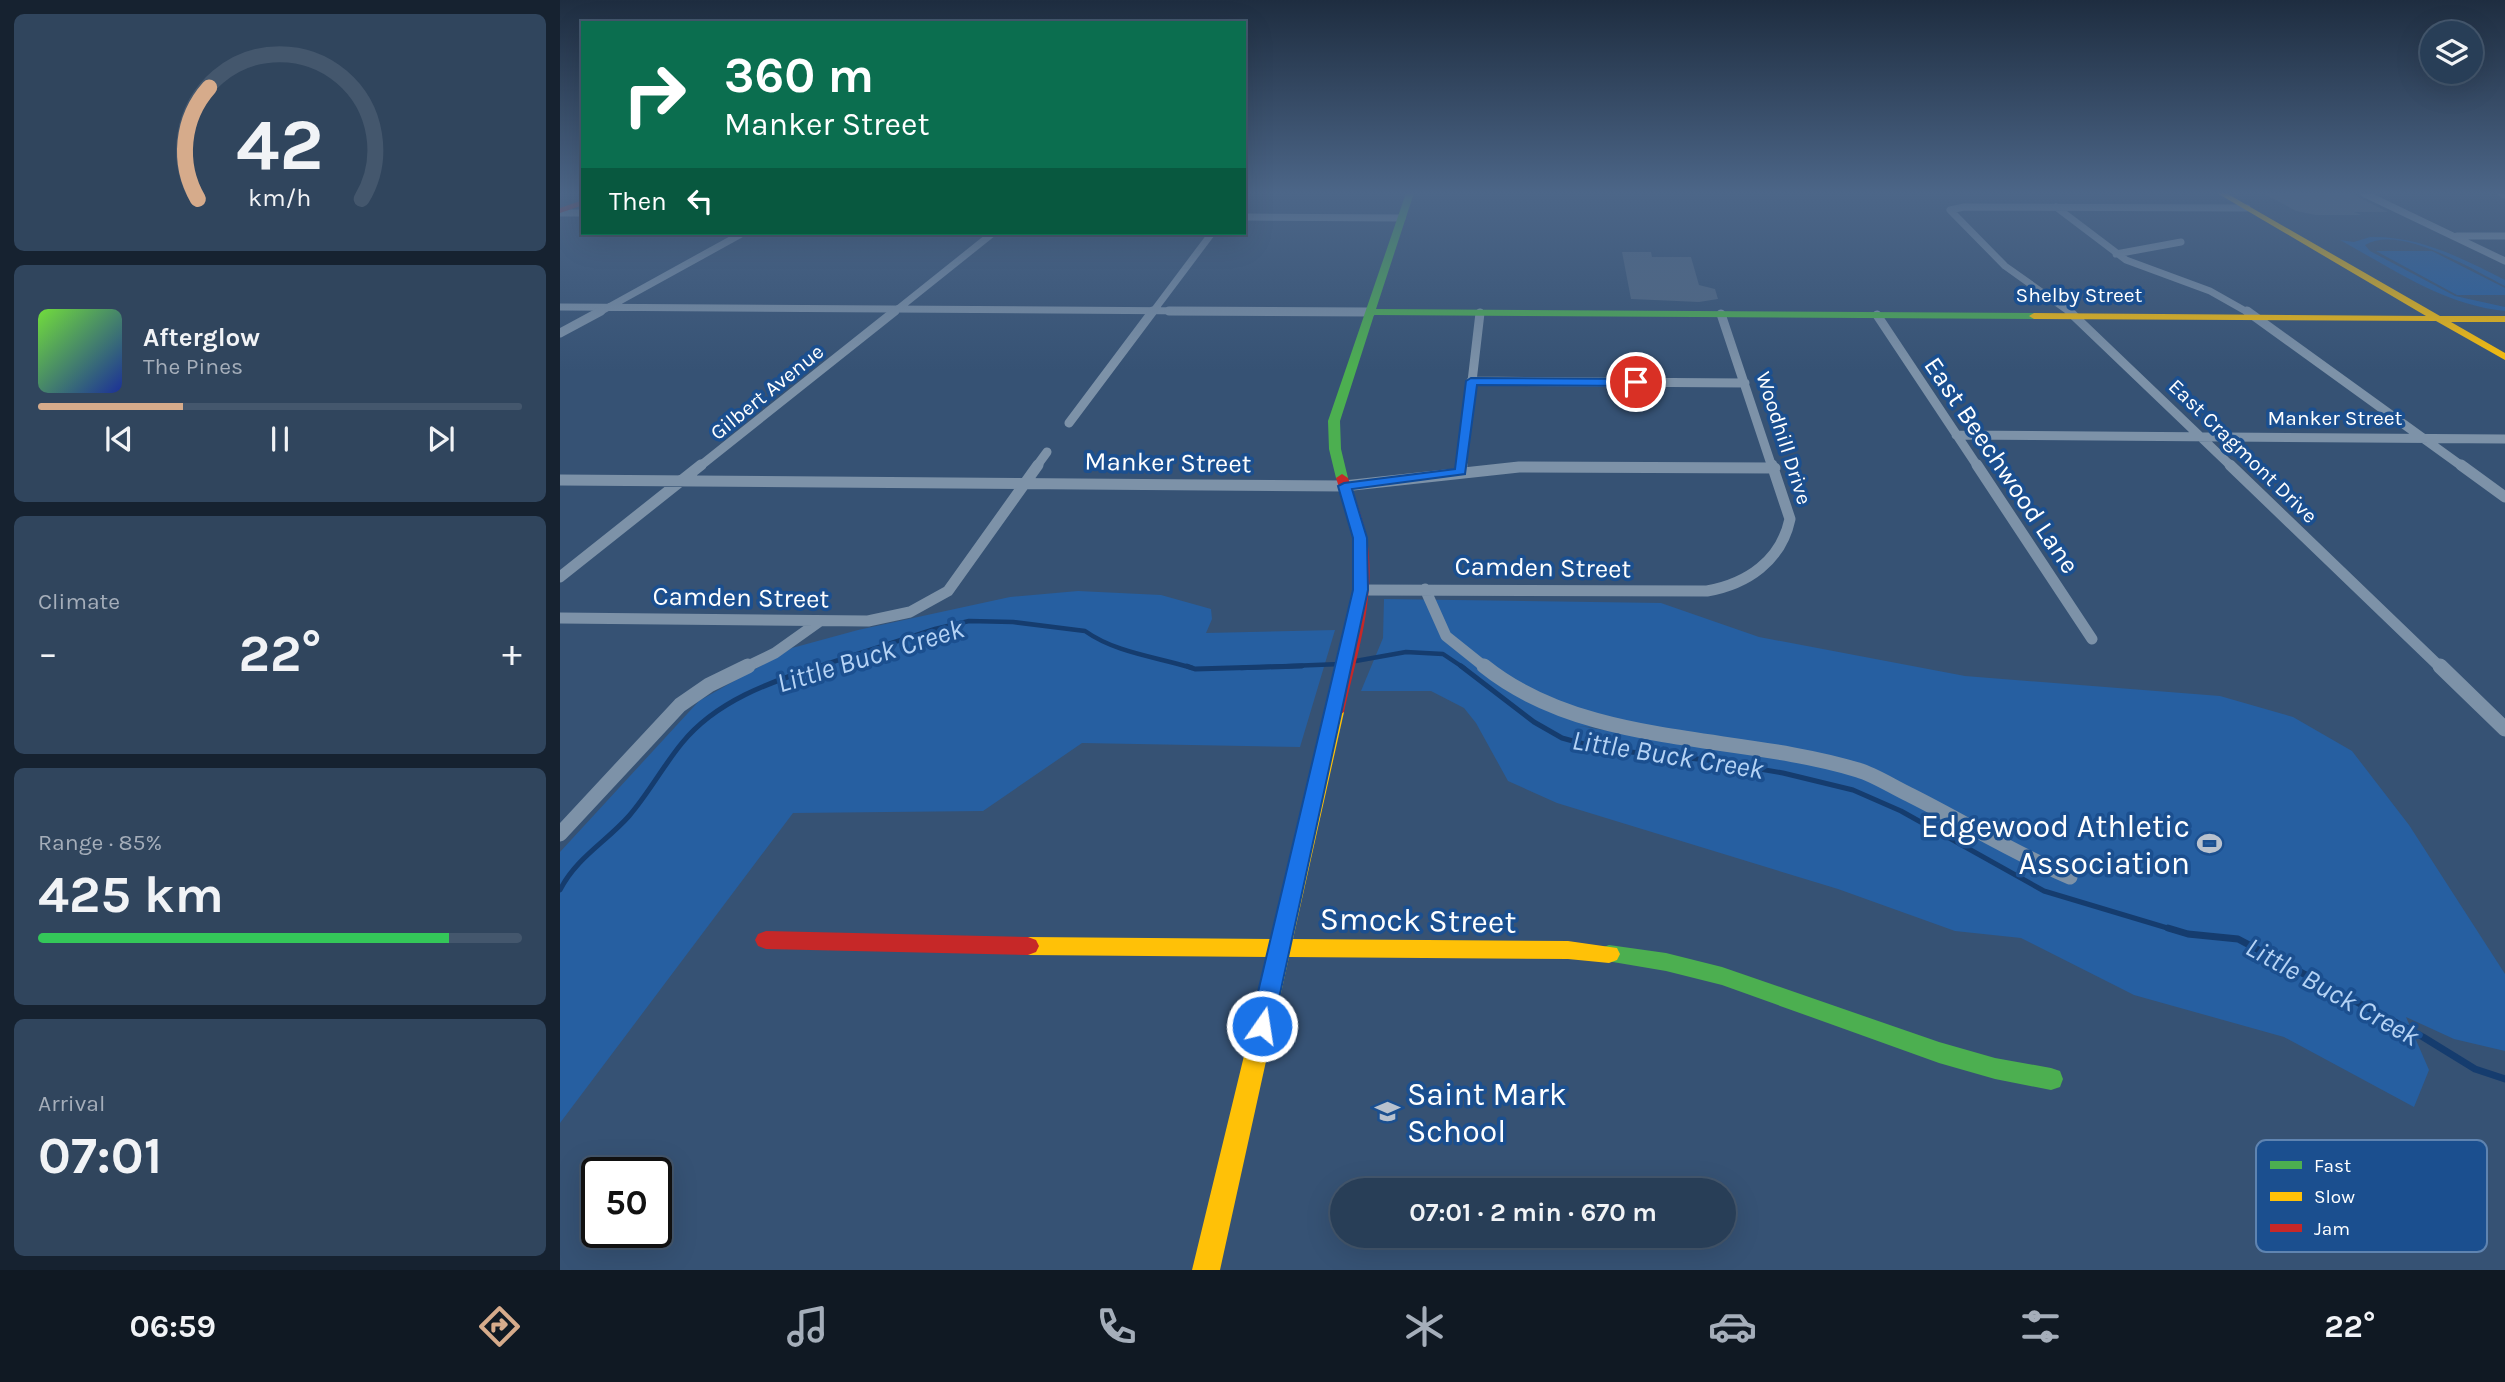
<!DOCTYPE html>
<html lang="en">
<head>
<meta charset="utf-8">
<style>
	body { margin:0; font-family:Karla,sans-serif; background:#30455d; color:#f1f3f6; height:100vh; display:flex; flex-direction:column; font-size:26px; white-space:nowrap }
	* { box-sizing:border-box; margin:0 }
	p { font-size:23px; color:#a5aeba }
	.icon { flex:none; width:38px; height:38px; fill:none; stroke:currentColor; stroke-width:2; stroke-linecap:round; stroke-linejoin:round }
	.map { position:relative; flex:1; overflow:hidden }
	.drawer { display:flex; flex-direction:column; gap:14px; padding:14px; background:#162230; width:560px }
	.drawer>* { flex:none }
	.banner { position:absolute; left:21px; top:21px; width:665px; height:214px; border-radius:0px; box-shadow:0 7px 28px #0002,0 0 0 2px #44576d; background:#0b6e4f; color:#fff; overflow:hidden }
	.buttons { position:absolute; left:1860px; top:21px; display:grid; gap:14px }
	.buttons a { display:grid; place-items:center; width:63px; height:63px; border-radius:50%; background:#283e57; box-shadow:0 7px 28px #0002,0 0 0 2px #44576d; font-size:35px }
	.speed { position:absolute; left:21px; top:1157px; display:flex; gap:14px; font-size:35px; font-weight:700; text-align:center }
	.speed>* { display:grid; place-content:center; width:91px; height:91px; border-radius:50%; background:#283e57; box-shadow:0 7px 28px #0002,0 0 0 2px #44576d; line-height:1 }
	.speed .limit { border:4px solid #111; border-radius:10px; background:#fff; color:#111 }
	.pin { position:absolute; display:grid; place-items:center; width:60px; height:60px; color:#fff; margin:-30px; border:4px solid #fff; border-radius:50%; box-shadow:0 2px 7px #0007 }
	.me { position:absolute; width:77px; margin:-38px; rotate:13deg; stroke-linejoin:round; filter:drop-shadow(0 0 5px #0008) }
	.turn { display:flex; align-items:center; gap:24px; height:147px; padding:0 28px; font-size:32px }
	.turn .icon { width:91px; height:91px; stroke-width:2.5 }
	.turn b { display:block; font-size:49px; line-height:60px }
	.then { display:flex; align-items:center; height:66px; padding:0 28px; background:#0003; gap:14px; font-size:26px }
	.big { font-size:52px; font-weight:700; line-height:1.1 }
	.drawer .widget { flex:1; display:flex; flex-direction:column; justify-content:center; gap:10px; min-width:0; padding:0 24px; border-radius:10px; background:#30455d }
	.drawer .dial { align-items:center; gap:0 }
	.dial svg { height:182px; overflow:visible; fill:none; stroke:#44576d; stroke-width:7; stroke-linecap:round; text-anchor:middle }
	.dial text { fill:#f1f3f6; stroke:none }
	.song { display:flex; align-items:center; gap:21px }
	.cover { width:84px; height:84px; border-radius:10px; background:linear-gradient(135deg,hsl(100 70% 55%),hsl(230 70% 35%)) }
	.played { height:7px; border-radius:4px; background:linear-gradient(90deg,#d6ab8b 30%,#44576d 30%) }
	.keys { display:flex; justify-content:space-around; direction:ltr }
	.heat { display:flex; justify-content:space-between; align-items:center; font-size:38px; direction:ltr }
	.charge { height:10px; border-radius:5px; background:linear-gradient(90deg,#34c759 85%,#44576d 0) }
	.trip { position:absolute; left:770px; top:1178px; width:406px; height:70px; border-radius:35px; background:#283e57; box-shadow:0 7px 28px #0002,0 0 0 2px #44576d; font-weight:700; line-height:70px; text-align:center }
	.tab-bar { display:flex; height:112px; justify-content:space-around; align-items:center; background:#101923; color:#a5aeba }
	.tab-bar .icon { width:49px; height:49px }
	.tab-bar .active { color:#d6ab8b }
	.tab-bar b { font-size:32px; color:#f1f3f6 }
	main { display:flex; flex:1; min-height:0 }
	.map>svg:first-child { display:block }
	.green { fill:#265fa1; fill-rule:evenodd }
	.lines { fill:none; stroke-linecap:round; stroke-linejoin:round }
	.stream-far2 { stroke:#153c6e; stroke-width:4.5 }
	.stream-far1 { stroke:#153c6e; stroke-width:5 }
	.stream { stroke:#153c6e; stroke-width:7 }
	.building { fill:#506783 }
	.street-far3 { stroke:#7d92a8; stroke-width:7 }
	.street-far2 { stroke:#7d92a8; stroke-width:9 }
	.street-far1 { stroke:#7d92a8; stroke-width:11 }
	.street { stroke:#7d92a8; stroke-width:15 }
	.fast { fill:#4caf50; fill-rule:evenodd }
	.slow { fill:#ffc107; fill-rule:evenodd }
	.jam { fill:#c62828; fill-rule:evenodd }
	.route { fill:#1a73e8; stroke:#114b97; stroke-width:2 }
	.labels { text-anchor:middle; stroke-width:7; stroke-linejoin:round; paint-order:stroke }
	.far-street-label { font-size:21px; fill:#fff; stroke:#1b4f8f }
	.street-label { font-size:26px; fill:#fff; stroke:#1b4f8f }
	.water-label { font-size:28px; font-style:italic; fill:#b5d3f5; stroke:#1b4f8f }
	.near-poi-label { font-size:32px; fill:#fff; stroke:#1b4f8f; text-anchor:end }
	.near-street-label { font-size:32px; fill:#fff; stroke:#1b4f8f }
	.key { fill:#1b4f8f; stroke:#5f84b1; stroke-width:2 }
	.key-label { font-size:19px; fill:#fff }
</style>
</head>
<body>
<main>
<section class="drawer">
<div class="widget dial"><svg viewBox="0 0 100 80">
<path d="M14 69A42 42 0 1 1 86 69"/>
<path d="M14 69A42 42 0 0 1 19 20" stroke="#d6ab8b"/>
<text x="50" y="56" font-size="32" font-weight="700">42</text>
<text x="50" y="72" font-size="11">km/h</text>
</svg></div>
<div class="widget">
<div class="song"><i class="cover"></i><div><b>Afterglow</b><p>The Pines</p></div></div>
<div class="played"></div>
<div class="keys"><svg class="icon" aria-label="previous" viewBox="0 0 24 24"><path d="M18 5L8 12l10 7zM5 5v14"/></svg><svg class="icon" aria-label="pause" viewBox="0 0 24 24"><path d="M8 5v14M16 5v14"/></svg><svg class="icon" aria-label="next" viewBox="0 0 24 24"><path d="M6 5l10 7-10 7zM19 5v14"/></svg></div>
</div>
<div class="widget"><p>Climate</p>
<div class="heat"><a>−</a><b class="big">22°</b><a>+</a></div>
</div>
<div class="widget"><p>Range · 85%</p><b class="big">425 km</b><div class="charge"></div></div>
<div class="widget"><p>Arrival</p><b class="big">07:01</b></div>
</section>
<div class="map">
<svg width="1945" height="1270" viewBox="0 0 1945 1270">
	<rect width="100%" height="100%" fill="#365274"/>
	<path class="green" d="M1810 237C1861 236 1901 258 1945 280V286C1913 270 1841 224 1805 245L1810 251 1895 296 1945 307V311C1884 305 1833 269 1780 240L1794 242Z
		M1816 251H1872L1945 288V295H1897Z
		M518 591 601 595 651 609 652 619 646 633 775 630 740 747 522 743 423 811 233 813 0 1123V852L139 701 232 648 298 630 450 597Z
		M824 599 1101 603 1199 637 1405 676 1660 696 1733 717 1792 751 1849 825 1945 974V1051L1894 1039 1846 1017 1869 1070 1854 1107 1724 1037 1574 995 1461 938 1395 931 1278 889 997 803 948 781 916 723 904 708 871 691H801L823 638ZM1019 726 1094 733 1258 764Z"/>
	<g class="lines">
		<path class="stream-far2" d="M790 662 846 652 883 654 904 668
			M254 668 375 629 409 621 453 622 525 631C556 653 597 657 632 668
			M681 668 781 664"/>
		<path class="stream-far1" d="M627 666 635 669 742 666
			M901 666 974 722 1002 738 1042 749 1147 760 1223 773 1293 790 1341 811 1484 891 1614 930
			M0 890C16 858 46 842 69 816 89 793 103 766 122 743 156 701 210 682 260 666"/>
		<path class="stream" d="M1608 928 1628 934 1678 939 1863 1037 1915 1069 1945 1079"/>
	</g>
	<path class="building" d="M1705 194H1792L1828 212H1794L1801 215H1756L1736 211Z
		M1062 252H1091L1092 257H1131L1139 285 1155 289 1158 299 1139 302 1071 299Z"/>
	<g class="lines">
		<path class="street-far3" d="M1803 193 1945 261
			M1941 193 1945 195
			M1496 207 1566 260 1650 291 1689 313
			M0 213H23
			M684 217 842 218
			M1897 236H1945
			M1556 254 1621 242
			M0 307 811 312
			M38 313 183 233
			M333 313 433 233
			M592 313 652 233
			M1511 313 1445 266 1390 210 1404 207 1687 208"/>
		<path class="street-far2" d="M609 311 811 312
			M1509 311 1672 467
			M1687 311 1903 467
			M1161 314 1212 467
			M1317 315 1418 467
			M0 333 41 311
			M911 381 1185 383
			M509 423 593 311
			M1396 435 1945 439
			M139 467 335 311
			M476 467 487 452
			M902 467 920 313"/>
		<path class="street-far1" d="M1417 465 1532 639
			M1670 465 1881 668
			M1901 465 1945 497
			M901 472 902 465
			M0 480 784 486 959 467 1215 468
			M0 577 141 465
			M865 589 886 636 926 668
			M800 590 1147 591C1187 584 1221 561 1230 519L1212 465
			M0 618 308 621 350 612 388 591 478 465
			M184 668 215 653 260 621"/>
		<path class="street" d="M924 666C1026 748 1177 733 1298 770 1315 775 1333 787 1350 795 1404 822 1455 854 1510 877
			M1880 666 1945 729
			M0 834 120 705 149 685 188 666"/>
		<path class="fast" d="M846 193H854L816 309 1474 313 1479 316 1474 319 814 315 780 421 781 449 788 478 782 482 776 478 769 449 768 421Z
			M1049 945 1106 953 1162 967 1379 1042 1435 1058 1491 1068 1500 1071 1503 1079 1500 1087 1491 1090 1435 1079 1379 1063 1162 985 1106 971 1041 960 1038 954 1041 948Z"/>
		<path class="slow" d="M1657 193H1666L1880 316H1945V322H1891L1945 353V360L1876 321 1474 319 1469 316 1474 313 1866 316Z
			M775 706 784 712 733 939 1008 941 1057 948 1060 954 1057 960 1049 963 1008 959 729 957 660 1270H632L708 957 468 955 460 952 457 946 460 940 468 937 712 939 766 712Z"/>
		<path class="jam" d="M23 200V205L0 213V208Z
			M782 474 788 478C796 500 805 523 808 546 815 602 796 658 784 712L775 718 766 712C780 658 799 602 794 546 792 523 783 500 776 478Z
			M206 931 468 937 476 940 479 946 476 952 468 955 206 949 198 946 195 940 198 934Z"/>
	</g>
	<linearGradient id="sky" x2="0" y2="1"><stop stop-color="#1e2d40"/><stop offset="0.52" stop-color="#4c6688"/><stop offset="1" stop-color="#4c6688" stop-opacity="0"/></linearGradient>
	<rect width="1945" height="371" fill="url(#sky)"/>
	<path class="route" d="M911 378 1076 379 1081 382 1076 386 917 385 905 474 792 489 807 538 808 590 713 1026 710 1033 702 1036 693 1033 690 1026 793 590V538L778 486 784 483 895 469 906 381Z"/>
	<defs>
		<symbol id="stadium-bare" viewBox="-9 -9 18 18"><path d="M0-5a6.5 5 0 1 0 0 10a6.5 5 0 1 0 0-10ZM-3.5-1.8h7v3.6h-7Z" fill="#b9c2ce" stroke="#1b4f8f" stroke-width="2.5" paint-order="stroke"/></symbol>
		<symbol id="school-bare" viewBox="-9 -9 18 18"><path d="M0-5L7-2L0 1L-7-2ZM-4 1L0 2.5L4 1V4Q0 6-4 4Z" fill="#b9c2ce" stroke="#1b4f8f" stroke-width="2.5" paint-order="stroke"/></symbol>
	</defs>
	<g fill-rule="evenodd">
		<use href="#stadium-bare" x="1632" y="826" width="35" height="35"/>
		<use href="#school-bare" x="810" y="1094" width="35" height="35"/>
	</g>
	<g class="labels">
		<g class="far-street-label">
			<text x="1519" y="302">Shelby Street</text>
			<text transform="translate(207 392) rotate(-39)" y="7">Gilbert Avenue</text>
			<text x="1775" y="425">Manker Street</text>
			<text transform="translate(1224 438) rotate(72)" y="7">Woodhill Drive</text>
			<text transform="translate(1683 451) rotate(44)" y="7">East Cragmont Drive</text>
		</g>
		<g class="street-label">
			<text transform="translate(608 462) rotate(1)" y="9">Manker Street</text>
			<text transform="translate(1442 465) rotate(56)" y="9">East Beechwood Lane</text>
			<text transform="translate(983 567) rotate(1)" y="9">Camden Street</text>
			<text transform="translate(181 597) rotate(1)" y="9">Camden Street</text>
		</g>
		<g class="water-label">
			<text transform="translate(310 655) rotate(-17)" y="10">Little Buck Creek</text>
			<text transform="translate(1108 754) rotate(9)" y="10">Little Buck Creek</text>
			<text transform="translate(1773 991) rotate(29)" y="10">Little Buck Creek</text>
		</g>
		<g class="near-poi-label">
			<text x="1630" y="837">Edgewood Athletic<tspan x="1630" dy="37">Association</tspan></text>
			<text x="847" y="1105" text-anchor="start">Saint Mark<tspan x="847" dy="37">School</tspan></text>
		</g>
		<g class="near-street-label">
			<text transform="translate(858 920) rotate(1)" y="11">Smock Street</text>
		</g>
	</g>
	<rect x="1696" y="1140" width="231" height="112" rx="10" class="key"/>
	<rect x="1710" y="1161" width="32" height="8" fill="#4caf50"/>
	<rect x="1710" y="1192" width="32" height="9" fill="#ffc107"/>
	<rect x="1710" y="1224" width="32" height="8" fill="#c62828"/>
	<g class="key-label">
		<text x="1754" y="1172">Fast</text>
		<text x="1754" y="1203">Slow</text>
		<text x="1754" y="1235">Jam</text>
	</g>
</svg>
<div class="buttons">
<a><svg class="icon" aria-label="layers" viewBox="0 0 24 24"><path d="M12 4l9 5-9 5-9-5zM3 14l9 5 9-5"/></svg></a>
</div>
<div class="speed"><div class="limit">50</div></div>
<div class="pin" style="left:1076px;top:382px;background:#d93025"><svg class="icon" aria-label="arrive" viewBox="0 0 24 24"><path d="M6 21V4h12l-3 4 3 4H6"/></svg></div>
<svg class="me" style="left:702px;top:1026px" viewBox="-20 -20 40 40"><circle r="17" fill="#1a73e8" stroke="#fff" stroke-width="3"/><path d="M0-11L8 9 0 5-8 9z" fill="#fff"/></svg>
<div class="trip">07:01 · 2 min · 670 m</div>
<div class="banner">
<div class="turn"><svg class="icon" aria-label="right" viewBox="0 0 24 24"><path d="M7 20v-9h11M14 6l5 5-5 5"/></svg><div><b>360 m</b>Manker Street</div></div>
<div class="then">Then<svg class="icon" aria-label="left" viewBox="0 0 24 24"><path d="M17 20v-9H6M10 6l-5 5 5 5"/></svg></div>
</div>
</div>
</main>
<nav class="tab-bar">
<b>06:59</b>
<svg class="icon active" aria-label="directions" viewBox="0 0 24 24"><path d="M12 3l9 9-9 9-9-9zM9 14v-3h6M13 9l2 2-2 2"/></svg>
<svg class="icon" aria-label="music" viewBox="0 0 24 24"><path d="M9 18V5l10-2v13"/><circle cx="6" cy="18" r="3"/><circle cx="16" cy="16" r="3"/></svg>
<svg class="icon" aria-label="phone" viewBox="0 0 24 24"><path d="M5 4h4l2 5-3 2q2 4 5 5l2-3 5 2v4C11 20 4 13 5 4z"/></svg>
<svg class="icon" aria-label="climate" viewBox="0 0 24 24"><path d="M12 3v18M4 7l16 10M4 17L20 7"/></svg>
<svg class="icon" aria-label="car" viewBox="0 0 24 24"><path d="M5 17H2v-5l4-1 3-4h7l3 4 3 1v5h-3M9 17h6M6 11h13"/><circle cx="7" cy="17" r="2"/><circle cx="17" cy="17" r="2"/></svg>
<svg class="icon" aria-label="filters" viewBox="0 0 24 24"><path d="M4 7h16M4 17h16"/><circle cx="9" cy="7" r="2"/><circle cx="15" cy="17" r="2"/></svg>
<b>22°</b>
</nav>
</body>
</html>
